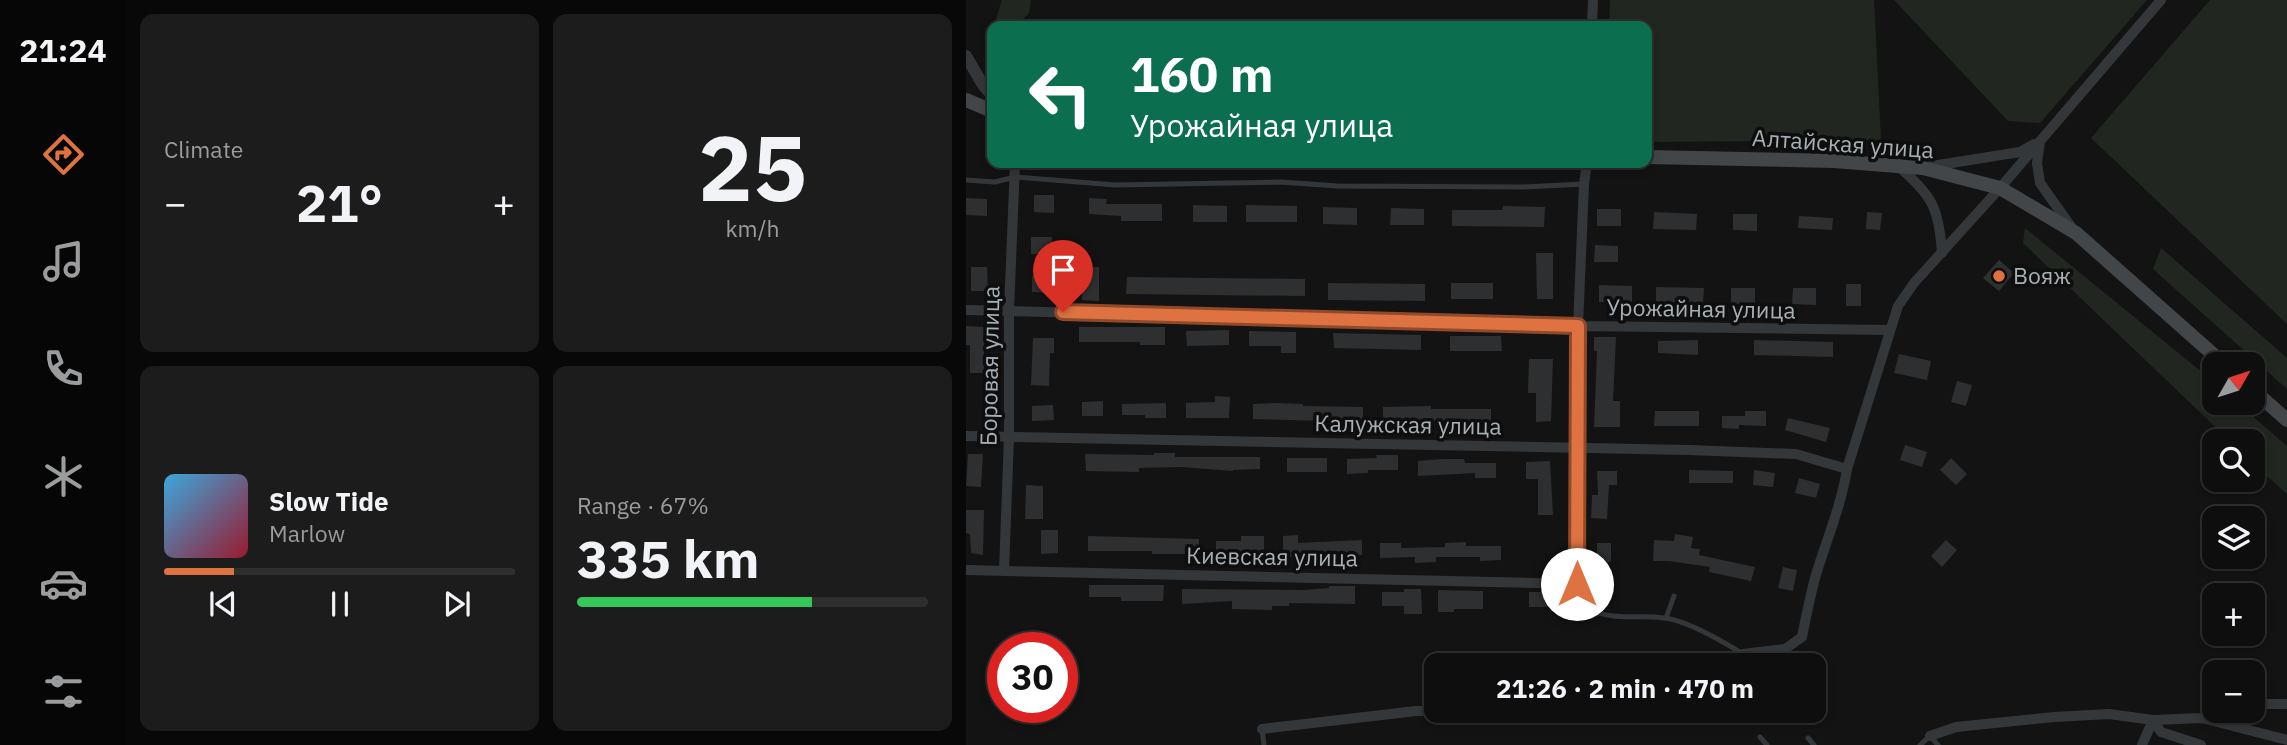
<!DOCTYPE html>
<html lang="en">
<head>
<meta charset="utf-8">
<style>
	body { margin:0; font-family:"IBM Plex Sans",sans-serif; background:#1c1c1d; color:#f1f3f6; height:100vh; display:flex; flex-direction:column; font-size:26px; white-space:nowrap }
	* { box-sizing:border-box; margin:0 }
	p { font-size:23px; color:#9b9c9e }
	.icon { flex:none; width:38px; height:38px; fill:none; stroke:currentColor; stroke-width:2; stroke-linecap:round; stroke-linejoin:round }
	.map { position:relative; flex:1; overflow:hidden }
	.drawer { display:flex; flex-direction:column; gap:14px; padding:14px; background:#080808; width:840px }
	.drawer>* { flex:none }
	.guide { position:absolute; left:21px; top:21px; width:665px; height:147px; border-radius:14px; box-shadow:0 4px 10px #0003,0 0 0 2px #2e2e2f; background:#0b6e4f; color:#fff; overflow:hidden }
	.needle { width:46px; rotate:51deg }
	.fabs { position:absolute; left:1236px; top:352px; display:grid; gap:14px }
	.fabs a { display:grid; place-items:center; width:63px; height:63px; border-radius:14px; background:#0e0e0f; box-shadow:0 4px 10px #0003,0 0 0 2px #2e2e2f; font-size:35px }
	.speed { position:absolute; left:21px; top:632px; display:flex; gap:14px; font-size:35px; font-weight:700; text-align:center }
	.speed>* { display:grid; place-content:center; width:91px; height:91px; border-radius:50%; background:#0e0e0f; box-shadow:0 4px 10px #0003,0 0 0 2px #2e2e2f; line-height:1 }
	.speed .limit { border:10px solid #d22; background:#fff; color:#111 }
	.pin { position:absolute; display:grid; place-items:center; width:60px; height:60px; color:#fff; margin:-72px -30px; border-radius:50% 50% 50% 0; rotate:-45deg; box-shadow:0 0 7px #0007 }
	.pin .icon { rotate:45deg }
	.me { position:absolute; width:77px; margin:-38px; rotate:0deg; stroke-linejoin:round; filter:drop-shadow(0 0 5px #0008) }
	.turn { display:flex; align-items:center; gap:24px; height:147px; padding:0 28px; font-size:32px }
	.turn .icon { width:91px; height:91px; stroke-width:2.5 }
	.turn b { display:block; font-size:49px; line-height:60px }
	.big { font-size:52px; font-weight:700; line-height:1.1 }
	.drawer .card { flex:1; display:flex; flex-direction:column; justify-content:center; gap:10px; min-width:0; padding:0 24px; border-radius:14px; background:#1c1c1d }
	.drawer .dial { align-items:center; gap:0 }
	.dial b { font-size:91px; line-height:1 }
	.song { display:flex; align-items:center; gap:21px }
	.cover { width:84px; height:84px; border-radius:10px; background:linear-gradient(135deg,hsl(200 70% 55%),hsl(350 70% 35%)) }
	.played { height:7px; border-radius:4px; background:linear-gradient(90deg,#de7241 20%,#2e2e2f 20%) }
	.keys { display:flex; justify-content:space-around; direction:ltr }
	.heat { display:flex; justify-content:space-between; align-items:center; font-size:38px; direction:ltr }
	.charge { height:10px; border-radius:5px; background:linear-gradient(90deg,#34c759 67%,#2e2e2f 0) }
	.drawer .tiles { flex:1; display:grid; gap:14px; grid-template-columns:repeat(2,1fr) }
	.trip { position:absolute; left:458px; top:653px; width:402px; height:70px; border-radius:14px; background:#0e0e0f; box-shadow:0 4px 10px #0003,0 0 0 2px #2e2e2f; font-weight:700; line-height:70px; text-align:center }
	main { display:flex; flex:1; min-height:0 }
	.tabs { display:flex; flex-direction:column; width:126px; justify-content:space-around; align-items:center; background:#060606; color:#9b9c9e }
	.tabs .icon { width:49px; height:49px }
	.tabs .current { color:#de7241 }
	.tabs b { font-size:32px; color:#f1f3f6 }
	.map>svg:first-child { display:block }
	.green { fill:#212720 }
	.building { fill:#2e2f30 }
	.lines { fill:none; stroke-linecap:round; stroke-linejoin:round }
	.service { stroke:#343739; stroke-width:5 }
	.minor { stroke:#343739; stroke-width:10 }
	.tertiary { stroke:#343739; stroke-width:12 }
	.secondary { stroke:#434649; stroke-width:14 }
	.route-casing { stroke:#904a2a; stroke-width:18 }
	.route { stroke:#de7241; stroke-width:12 }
	.poi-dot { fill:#de7241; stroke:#0e0e0f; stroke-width:2.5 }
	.labels { text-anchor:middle; stroke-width:7; stroke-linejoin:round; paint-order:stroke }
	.street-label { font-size:23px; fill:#a6afb3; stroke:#0e0e0f }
	.poi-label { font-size:23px; fill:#a6afb3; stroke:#0e0e0f; text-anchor:start }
</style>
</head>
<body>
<main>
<nav class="tabs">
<b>21:24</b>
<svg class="icon current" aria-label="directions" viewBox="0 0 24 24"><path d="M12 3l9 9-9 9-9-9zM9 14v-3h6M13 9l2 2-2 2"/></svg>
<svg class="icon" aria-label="music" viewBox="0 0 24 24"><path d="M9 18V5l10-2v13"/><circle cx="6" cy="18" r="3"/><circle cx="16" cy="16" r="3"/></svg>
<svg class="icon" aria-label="phone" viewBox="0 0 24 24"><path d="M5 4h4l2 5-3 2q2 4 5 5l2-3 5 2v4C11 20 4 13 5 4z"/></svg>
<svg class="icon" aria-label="climate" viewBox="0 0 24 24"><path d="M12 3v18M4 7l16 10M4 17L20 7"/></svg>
<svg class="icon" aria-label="car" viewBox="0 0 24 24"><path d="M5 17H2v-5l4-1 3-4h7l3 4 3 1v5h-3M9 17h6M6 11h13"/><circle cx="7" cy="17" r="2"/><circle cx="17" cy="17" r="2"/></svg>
<svg class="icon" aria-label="filters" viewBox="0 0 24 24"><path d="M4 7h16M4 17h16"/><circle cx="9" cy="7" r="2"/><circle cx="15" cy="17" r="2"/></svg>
</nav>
<section class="drawer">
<div class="tiles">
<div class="card"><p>Climate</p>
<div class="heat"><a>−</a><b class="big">21°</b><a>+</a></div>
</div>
<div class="card dial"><b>25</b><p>km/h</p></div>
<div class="card">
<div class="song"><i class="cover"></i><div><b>Slow Tide</b><p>Marlow</p></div></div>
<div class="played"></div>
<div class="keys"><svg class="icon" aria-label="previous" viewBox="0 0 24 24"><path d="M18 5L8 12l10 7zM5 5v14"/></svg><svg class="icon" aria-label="pause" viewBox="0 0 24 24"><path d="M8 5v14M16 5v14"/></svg><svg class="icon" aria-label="next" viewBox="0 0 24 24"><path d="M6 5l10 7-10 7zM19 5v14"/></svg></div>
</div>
<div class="card"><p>Range · 67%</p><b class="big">335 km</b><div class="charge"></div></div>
</div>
</section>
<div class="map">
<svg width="1321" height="745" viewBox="0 0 1321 745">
	<rect width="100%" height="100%" fill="#131314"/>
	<path class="green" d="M36 0H65L63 13 53 23 28 26Z
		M644 0H908L915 140 681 142V26H643Z
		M928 0H1181L1074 123 1042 121Z
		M1244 0H1321V324L1125 138Z
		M1059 228 1248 382V402L1271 403 1321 446V494L1286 463V441H1264L1057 243Z
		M1195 248 1321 358V389L1187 269Z"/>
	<path class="building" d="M68 195H88V213L68 212Z
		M0 198 21 199V216L0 215Z
		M123 198 141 199 140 204H196V221H155V216L123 214Z
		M227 205 261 206V222H227Z
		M280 205 331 206V222H280Z
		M537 206 579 207 578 227 486 226V210H536Z
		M357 207 391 208V225L357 224Z
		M425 208 458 209V225H424Z
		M631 209H655V226H631Z
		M688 212 731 214 730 230 687 229Z
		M901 212 916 213 914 230 900 229Z
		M767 214H791V231L767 230Z
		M833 216 867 218 866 230 832 228Z
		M65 237H86V254H65Z
		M629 245 652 246V262H628Z
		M570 253H587V299H571Z
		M1033 260 1048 273 1033 291 1017 278Z
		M5 267H21L22 291H5Z
		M116 267H133V301L116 300Z
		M66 276H89V293L66 292Z
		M161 277 339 279V296L160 294Z
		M362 283 459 284V301L362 300Z
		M485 283H527V299H485Z
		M880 284H895V306H880Z
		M633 285 666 286V303L633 302Z
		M690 287 738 288 737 304H690Z
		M765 288H789V305L765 304Z
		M827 288H850V305L826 304Z
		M0 326 18 327V373H4V345H0Z
		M113 327H199V345H174V342H113Z
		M263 330V345L221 346 220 331Z
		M283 331 330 332V353H315V346H283Z
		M367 333 455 335V350L368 348Z
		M484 336H535L536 351H484Z
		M628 337H650L647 401H654V427H628L631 351H628Z
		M67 338H88V353H84L83 386 65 385Z
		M732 340V355L692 353V341Z
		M788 340 867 342V357L788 355Z
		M933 354 965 361 961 380 928 373Z
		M563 359H587L585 421 570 422V393H562Z
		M991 381 1006 385 1000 406 985 402Z
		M249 396 264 397 263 418H220V403L249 402Z
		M137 401V416H116V402Z
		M200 403V418H179V415H156V404Z
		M311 403 337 404V406L397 407V422L287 419V404Z
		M87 405 88 420 66 421V406Z
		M465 406V409H525V424H478V421H417V407Z
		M689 411H733V426H688Z
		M779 411H800V426L773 425V429L756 428V416H779Z
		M822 418 864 428 860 442 819 430Z
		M939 445 961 452 956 467 934 460Z
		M188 453H209V457H294V469L267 470V471L215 467 173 468V472L120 471 119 454 188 455Z
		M2 454H17L15 487 0 486Z
		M410 455H432V470H402V473L381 474V459L411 458Z
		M321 458H361V472H321Z
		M985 458 1001 474 990 485 974 470Z
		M477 459H498L499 463H530V478H509V473L452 476V461Z
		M584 461 587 515H572V479H560V462Z
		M723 470 767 471V483H723Z
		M788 470 809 473 807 487 787 485Z
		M631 471H651V485H643L641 519 625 518 626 495H632Z
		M833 478 854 484 850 498 829 493Z
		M60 485 77 486V519H59Z
		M0 510H18L17 555 5 553 4 534 0 533Z
		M75 530H92V553L75 554Z
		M709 534 727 537 725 548 734 549 733 555 789 567 785 581 743 572 744 567 703 561H687L688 540 708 541Z
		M332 535V543L396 540V555L317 557V536Z
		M122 536 233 539V554H186V551H122Z
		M275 536H298V556H250V541H275Z
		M980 540 991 550 976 567 965 556Z
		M500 542V546H535V560L514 561V557H470V562L449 563V557L414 558V543H435V548L479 547V543Z
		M631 543H645V562L631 563Z
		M817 567 831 570 827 591 812 588Z
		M123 585H198L197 601H155V597H123Z
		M363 586H389V604L323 603V606H306V610L266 609V601L216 604V589L338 590 363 588Z
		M438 589H455L456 614H438V606H416V592H438Z
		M472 590 517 591V609H488V612H472Z
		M563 592H584L585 607H563Z"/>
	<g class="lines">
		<path class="service" d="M0 180 29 182 49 177 149 185 315 182 371 186 558 187 618 184
			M611 584 623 609C651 622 669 614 698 618 720 620 758 642 777 654
			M700 618 708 596
			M296 729 298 745
			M794 737 801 745
			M842 738 848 745
			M954 745 964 736 972 745"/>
		<path class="minor" d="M626 26 627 0
			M1074 141 1071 163 1074 183 1106 228
			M932 166C966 196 973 207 976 253
			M960 167 1054 152 1068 144
			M0 310 612 326 924 330
			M0 436 723 450 830 454 881 469
			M0 570 611 584 612 326 618 184 621 163
			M38 571 43 437V311L49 163
			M766 665 777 654 819 649 836 637C840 617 844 597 849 578 860 541 875 507 881 469L932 306 948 283 1034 188 1195 0
			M1286 704H1321
			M1236 718 1258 710
			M296 729 450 711 539 710
			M964 736 990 727 1088 717 1143 714 1187 720 1236 718 1321 740
			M1176 745 1187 720 1195 732 1235 745"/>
		<path class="tertiary" d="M0 56 17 85 26 95"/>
		<path class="secondary" d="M0 100 26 111
			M681 157 868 161 957 168 1034 188 1110 233 1258 364
			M1286 389 1321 420"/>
	</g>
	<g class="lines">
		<defs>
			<path id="route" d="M97 312 612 326 611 584"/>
		</defs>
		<use href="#route" class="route-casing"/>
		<use href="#route" class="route"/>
	</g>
	<circle class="poi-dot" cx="1033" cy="276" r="7"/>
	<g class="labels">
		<g class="street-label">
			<text transform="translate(877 144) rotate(4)" y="8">Алтайская улица</text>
			<text transform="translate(735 309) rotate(1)" y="8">Урожайная улица</text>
			<text transform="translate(24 366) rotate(-89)" y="8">Боровая улица</text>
			<text transform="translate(442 425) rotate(1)" y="8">Калужская улица</text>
			<text transform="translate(306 557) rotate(1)" y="8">Киевская улица</text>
		</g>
		<g class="poi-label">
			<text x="1047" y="284">Вояж</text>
		</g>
	</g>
</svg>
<div class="fabs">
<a><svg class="needle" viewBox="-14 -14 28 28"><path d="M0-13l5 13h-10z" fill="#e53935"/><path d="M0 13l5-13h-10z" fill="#9b9c9e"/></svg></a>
<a><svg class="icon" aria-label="search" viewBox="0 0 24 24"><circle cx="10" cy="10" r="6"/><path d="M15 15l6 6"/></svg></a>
<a><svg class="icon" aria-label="layers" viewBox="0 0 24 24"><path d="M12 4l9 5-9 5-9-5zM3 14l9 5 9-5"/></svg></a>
<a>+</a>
<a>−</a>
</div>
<div class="speed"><div class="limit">30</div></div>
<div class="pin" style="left:97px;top:312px;background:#d93025"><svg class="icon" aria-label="arrive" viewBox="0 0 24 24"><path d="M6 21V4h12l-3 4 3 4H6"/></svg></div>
<svg class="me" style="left:611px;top:584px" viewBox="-20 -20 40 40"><circle r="19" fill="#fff"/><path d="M0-13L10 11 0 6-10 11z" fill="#de7241"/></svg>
<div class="trip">21:26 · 2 min · 470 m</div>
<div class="guide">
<div class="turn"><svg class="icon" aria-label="left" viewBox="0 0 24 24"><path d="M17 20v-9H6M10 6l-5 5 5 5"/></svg><div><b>160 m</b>Урожайная улица</div></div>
</div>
</div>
</main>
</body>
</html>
